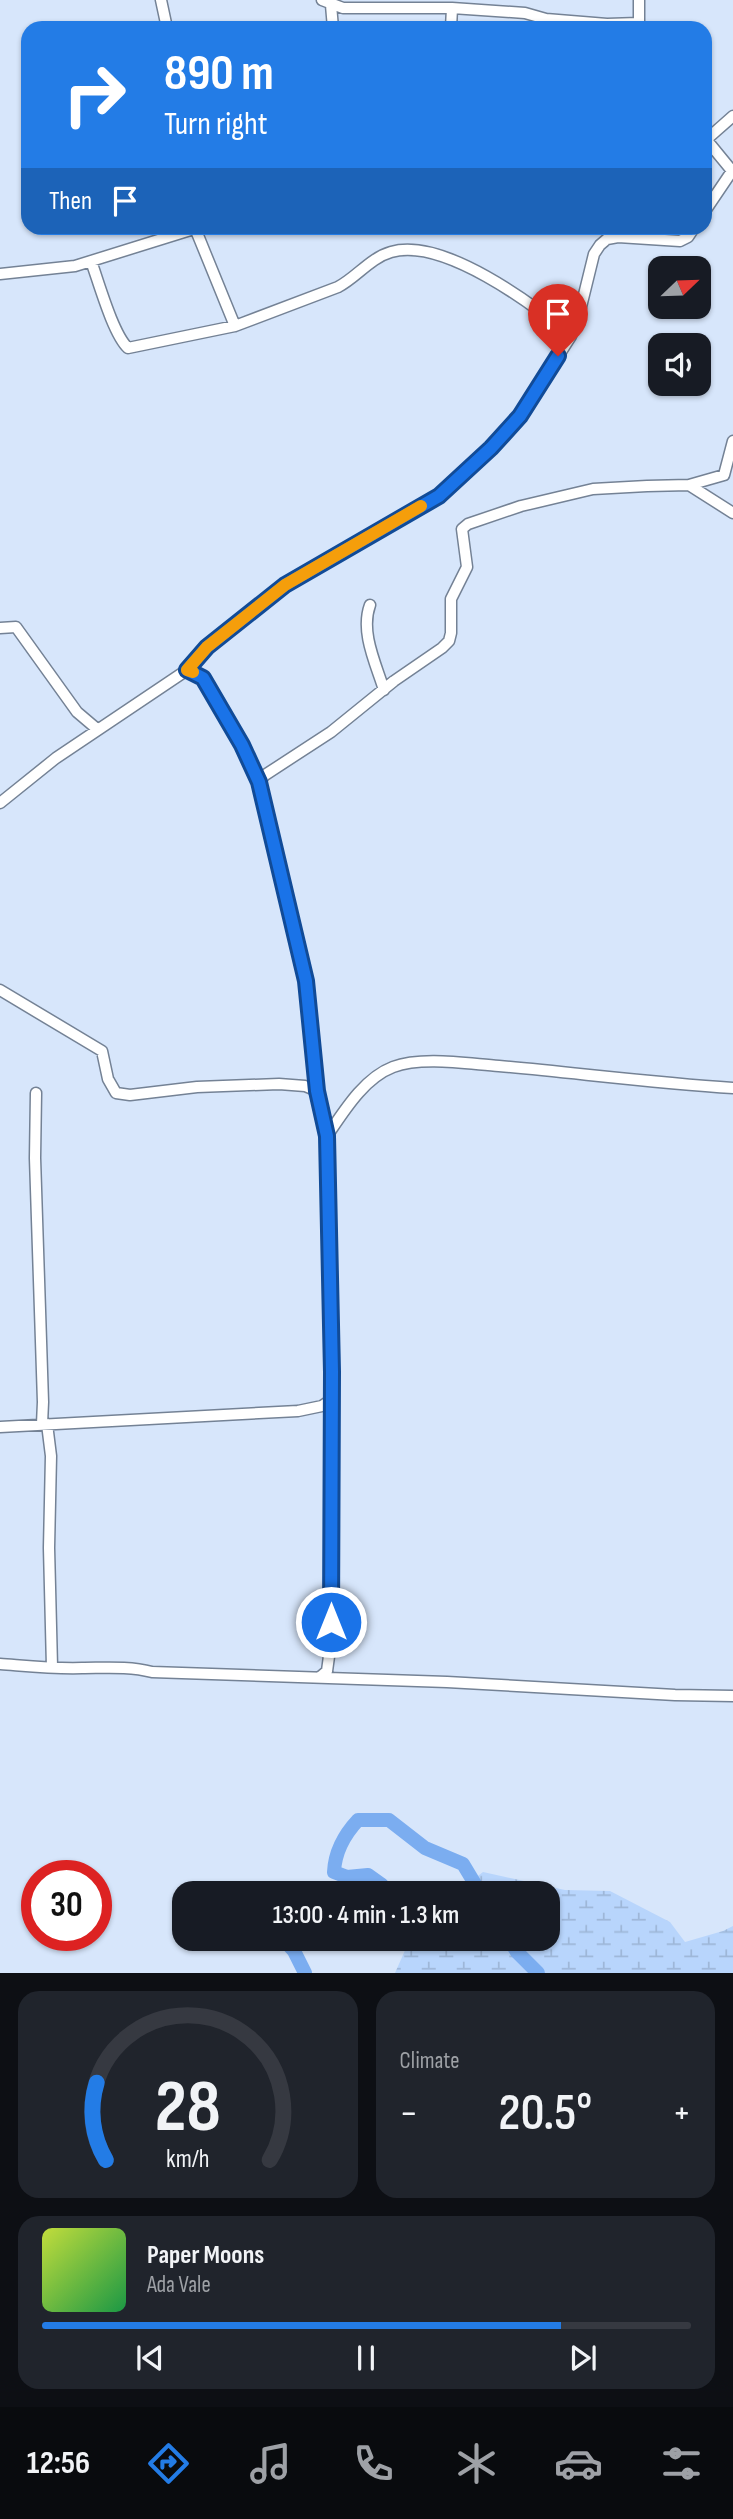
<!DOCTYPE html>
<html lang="en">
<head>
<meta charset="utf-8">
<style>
	body { margin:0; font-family:"Sofia Sans Condensed",sans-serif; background:#20242c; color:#f1f3f6; height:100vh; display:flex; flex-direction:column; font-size:26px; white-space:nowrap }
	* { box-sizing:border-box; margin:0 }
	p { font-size:23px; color:#9ea1a6 }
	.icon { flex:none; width:38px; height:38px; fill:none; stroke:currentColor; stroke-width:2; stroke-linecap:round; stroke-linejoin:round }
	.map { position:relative; height:1973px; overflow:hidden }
	.side { display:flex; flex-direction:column; gap:18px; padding:18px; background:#0d0f14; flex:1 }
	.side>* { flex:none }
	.banner { position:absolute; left:21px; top:21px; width:691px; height:214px; border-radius:21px; box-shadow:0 2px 5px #0004; background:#237ce6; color:#fff; overflow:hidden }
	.needle { width:46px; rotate:67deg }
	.fabs { position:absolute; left:648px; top:256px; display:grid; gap:14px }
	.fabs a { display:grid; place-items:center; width:63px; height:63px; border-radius:14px; background:#171b24; box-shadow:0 2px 5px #0004; font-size:35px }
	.speed { position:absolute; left:21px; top:1860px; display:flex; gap:14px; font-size:35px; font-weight:700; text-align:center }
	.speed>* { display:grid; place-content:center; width:91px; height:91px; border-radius:50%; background:#171b24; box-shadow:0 2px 5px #0004; line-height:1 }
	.speed .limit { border:10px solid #d22; background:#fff; color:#111 }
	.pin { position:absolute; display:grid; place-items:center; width:60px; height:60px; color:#fff; margin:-72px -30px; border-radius:50% 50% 50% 0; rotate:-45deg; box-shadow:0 0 7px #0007 }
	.pin .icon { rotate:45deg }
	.me { position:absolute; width:77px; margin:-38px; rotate:0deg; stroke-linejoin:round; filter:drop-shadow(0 0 5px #0008) }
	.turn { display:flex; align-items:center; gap:24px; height:147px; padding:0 28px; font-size:32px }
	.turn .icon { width:91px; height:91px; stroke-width:2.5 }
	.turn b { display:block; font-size:49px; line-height:60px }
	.then { display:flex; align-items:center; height:66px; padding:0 28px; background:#0003; gap:14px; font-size:26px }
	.big { font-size:52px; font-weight:600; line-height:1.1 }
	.side .tile { flex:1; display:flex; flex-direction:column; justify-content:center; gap:10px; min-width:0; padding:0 24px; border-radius:21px; background:#20242c }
	.side .dial { align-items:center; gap:0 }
	.dial svg { height:182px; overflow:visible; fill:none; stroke:#363941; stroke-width:7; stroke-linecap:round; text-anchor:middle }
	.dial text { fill:#f1f3f6; stroke:none }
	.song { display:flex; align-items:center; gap:21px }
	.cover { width:84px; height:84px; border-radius:10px; background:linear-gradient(135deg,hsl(70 70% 55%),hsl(140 70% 35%)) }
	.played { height:7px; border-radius:4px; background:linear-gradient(90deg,#237ce6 80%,#363941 80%) }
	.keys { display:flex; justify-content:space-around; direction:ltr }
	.heat { display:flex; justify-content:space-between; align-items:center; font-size:38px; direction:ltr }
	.side .tiles { flex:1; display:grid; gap:18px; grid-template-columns:1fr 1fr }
	.tile:last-child { grid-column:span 2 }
	.trip { position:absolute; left:172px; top:1881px; width:388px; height:70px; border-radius:21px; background:#171b24; box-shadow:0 2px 5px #0004; font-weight:600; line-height:70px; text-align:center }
	.tabs { display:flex; height:112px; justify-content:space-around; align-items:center; background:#090b0e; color:#9ea1a6 }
	.tabs .icon { width:49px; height:49px }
	.tabs .selected { color:#237ce6 }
	.tabs b { font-size:32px; color:#f1f3f6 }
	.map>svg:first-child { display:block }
	.wetland { fill:url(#wetland-marsh) }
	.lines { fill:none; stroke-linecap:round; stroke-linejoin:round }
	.river { stroke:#7badf0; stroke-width:14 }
	.minor-casing { stroke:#748295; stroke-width:13 }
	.minor { stroke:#fff; stroke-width:10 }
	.route-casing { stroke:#114b97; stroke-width:18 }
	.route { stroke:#1a73e8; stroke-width:12 }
	.slow { stroke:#f59e0b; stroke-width:12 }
</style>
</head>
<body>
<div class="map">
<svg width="733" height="1973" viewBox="0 0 733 1973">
	<defs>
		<pattern id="wetland-marsh" width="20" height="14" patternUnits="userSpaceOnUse" patternTransform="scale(1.75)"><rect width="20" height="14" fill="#b8d5fc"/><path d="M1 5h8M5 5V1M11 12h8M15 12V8" fill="none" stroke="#9eb7d8"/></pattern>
	</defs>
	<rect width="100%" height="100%" fill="#d7e6fb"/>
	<path class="wetland" d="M483 1872 565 1890 610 1891 670 1922 685 1942 723 1931 733 1926V1973H395L410 1939H548V1894L456 1893Z"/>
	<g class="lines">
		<path class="river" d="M383 1894 382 1885 368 1875 347 1877 334 1872C335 1851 344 1835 358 1820H389L425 1848 463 1864 481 1894
			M283 1939 294 1951 305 1973
			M509 1939 517 1952 538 1973"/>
		<defs>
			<path id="minor" d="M161 0 167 28
				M322 0 343 8H452L525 13 546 19 607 24 638 23
				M331 5 333 28
				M639 27V0
				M451 28 452 8
				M705 138 733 172
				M707 139 733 116
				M705 211 732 171
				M195 228 235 326
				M91 261C99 283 113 334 128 348L235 326 338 287C357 277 370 258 391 252 443 237 533 304 571 336
				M0 274 75 266 197 228
				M689 485 724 475 733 441
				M370 605C360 632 376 664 384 690
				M0 628 16 627 77 712 97 729
				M187 670 207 647 259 604 285 585 439 496 491 448 520 416 571 336 579 315 594 254 600 245 607 239 618 237 680 241 688 237 694 228
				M259 782 265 775 331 732 394 681 442 648 449 641 451 633V599L467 567 462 529 468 524 521 506 593 489 647 486 689 485 733 513
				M0 803 56 758 187 670 203 678 242 745 259 782 306 981 317 1091 327 1136 332 1372 330 1649 327 1671 320 1677
				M0 990 102 1051 108 1079 116 1093 130 1095 197 1087 279 1084 305 1086 317 1091
				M36 1093 35 1158 43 1402 42 1424
				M327 1136C344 1111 364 1078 393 1067 422 1056 469 1064 499 1066 577 1073 655 1083 733 1088
				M47 1424 51 1456 49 1548 52 1667
				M0 1427 298 1411 322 1406 331 1400
				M0 1664C27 1666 54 1669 82 1668 105 1668 129 1666 152 1672L447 1682 675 1695 733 1696"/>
		</defs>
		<use href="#minor" class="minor-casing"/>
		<use href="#minor" class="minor"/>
	</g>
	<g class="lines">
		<defs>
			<path id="route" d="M331 1622 332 1372 327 1136 317 1091 306 981 259 782 242 745 203 678 187 670 207 647 285 585 439 496 491 448 520 416 558 356"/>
		</defs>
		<use href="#route" class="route-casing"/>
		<use href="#route" class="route"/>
		<path class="slow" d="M193 672 187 670 207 647 285 585 421 506"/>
	</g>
</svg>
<div class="fabs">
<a><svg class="needle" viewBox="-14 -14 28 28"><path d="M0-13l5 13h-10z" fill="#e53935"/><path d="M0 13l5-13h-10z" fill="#9ea1a6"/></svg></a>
<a><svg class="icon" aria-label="sound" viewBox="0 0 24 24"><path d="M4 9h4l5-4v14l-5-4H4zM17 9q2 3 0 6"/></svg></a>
</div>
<div class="speed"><div class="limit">30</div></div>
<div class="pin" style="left:558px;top:356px;background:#d93025"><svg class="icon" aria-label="arrive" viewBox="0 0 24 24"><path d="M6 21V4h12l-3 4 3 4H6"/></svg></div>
<svg class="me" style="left:331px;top:1622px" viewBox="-20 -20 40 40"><circle r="17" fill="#1a73e8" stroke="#fff" stroke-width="3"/><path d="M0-11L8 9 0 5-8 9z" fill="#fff"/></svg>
<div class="trip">13:00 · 4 min · 1.3 km</div>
<div class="banner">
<div class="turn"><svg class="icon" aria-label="right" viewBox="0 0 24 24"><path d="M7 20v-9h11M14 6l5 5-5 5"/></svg><div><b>890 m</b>Turn right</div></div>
<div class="then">Then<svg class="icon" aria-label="arrive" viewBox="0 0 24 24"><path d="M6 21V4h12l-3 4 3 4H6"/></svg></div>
</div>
</div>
<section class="side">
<div class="tiles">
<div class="tile dial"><svg viewBox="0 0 100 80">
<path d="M14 69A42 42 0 1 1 86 69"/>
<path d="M14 69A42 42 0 0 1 10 35" stroke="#237ce6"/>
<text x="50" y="56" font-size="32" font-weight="700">28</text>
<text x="50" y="72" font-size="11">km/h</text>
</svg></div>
<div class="tile"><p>Climate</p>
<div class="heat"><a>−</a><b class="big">20.5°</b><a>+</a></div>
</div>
<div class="tile">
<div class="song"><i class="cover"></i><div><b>Paper Moons</b><p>Ada Vale</p></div></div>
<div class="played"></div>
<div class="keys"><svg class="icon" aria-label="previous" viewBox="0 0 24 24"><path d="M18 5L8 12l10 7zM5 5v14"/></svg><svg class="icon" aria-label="pause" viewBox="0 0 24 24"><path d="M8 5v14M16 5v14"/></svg><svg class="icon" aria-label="next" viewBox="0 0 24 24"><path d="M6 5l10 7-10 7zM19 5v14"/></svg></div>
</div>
</div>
</section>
<nav class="tabs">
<b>12:56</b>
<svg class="icon selected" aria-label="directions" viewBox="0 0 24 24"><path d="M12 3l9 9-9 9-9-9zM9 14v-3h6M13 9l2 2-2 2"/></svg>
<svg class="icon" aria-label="music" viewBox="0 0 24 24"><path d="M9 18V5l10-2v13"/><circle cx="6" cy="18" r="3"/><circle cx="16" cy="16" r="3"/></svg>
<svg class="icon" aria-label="phone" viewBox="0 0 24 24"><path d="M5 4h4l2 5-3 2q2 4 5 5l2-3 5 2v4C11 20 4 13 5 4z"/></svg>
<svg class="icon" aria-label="climate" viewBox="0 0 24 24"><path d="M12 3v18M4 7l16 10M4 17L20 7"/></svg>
<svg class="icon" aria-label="car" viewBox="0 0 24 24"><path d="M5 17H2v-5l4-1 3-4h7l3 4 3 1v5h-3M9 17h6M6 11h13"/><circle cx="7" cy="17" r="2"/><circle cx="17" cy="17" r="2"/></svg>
<svg class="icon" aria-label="filters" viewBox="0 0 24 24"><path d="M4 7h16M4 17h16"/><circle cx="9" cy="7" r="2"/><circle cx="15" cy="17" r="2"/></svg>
</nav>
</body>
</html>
